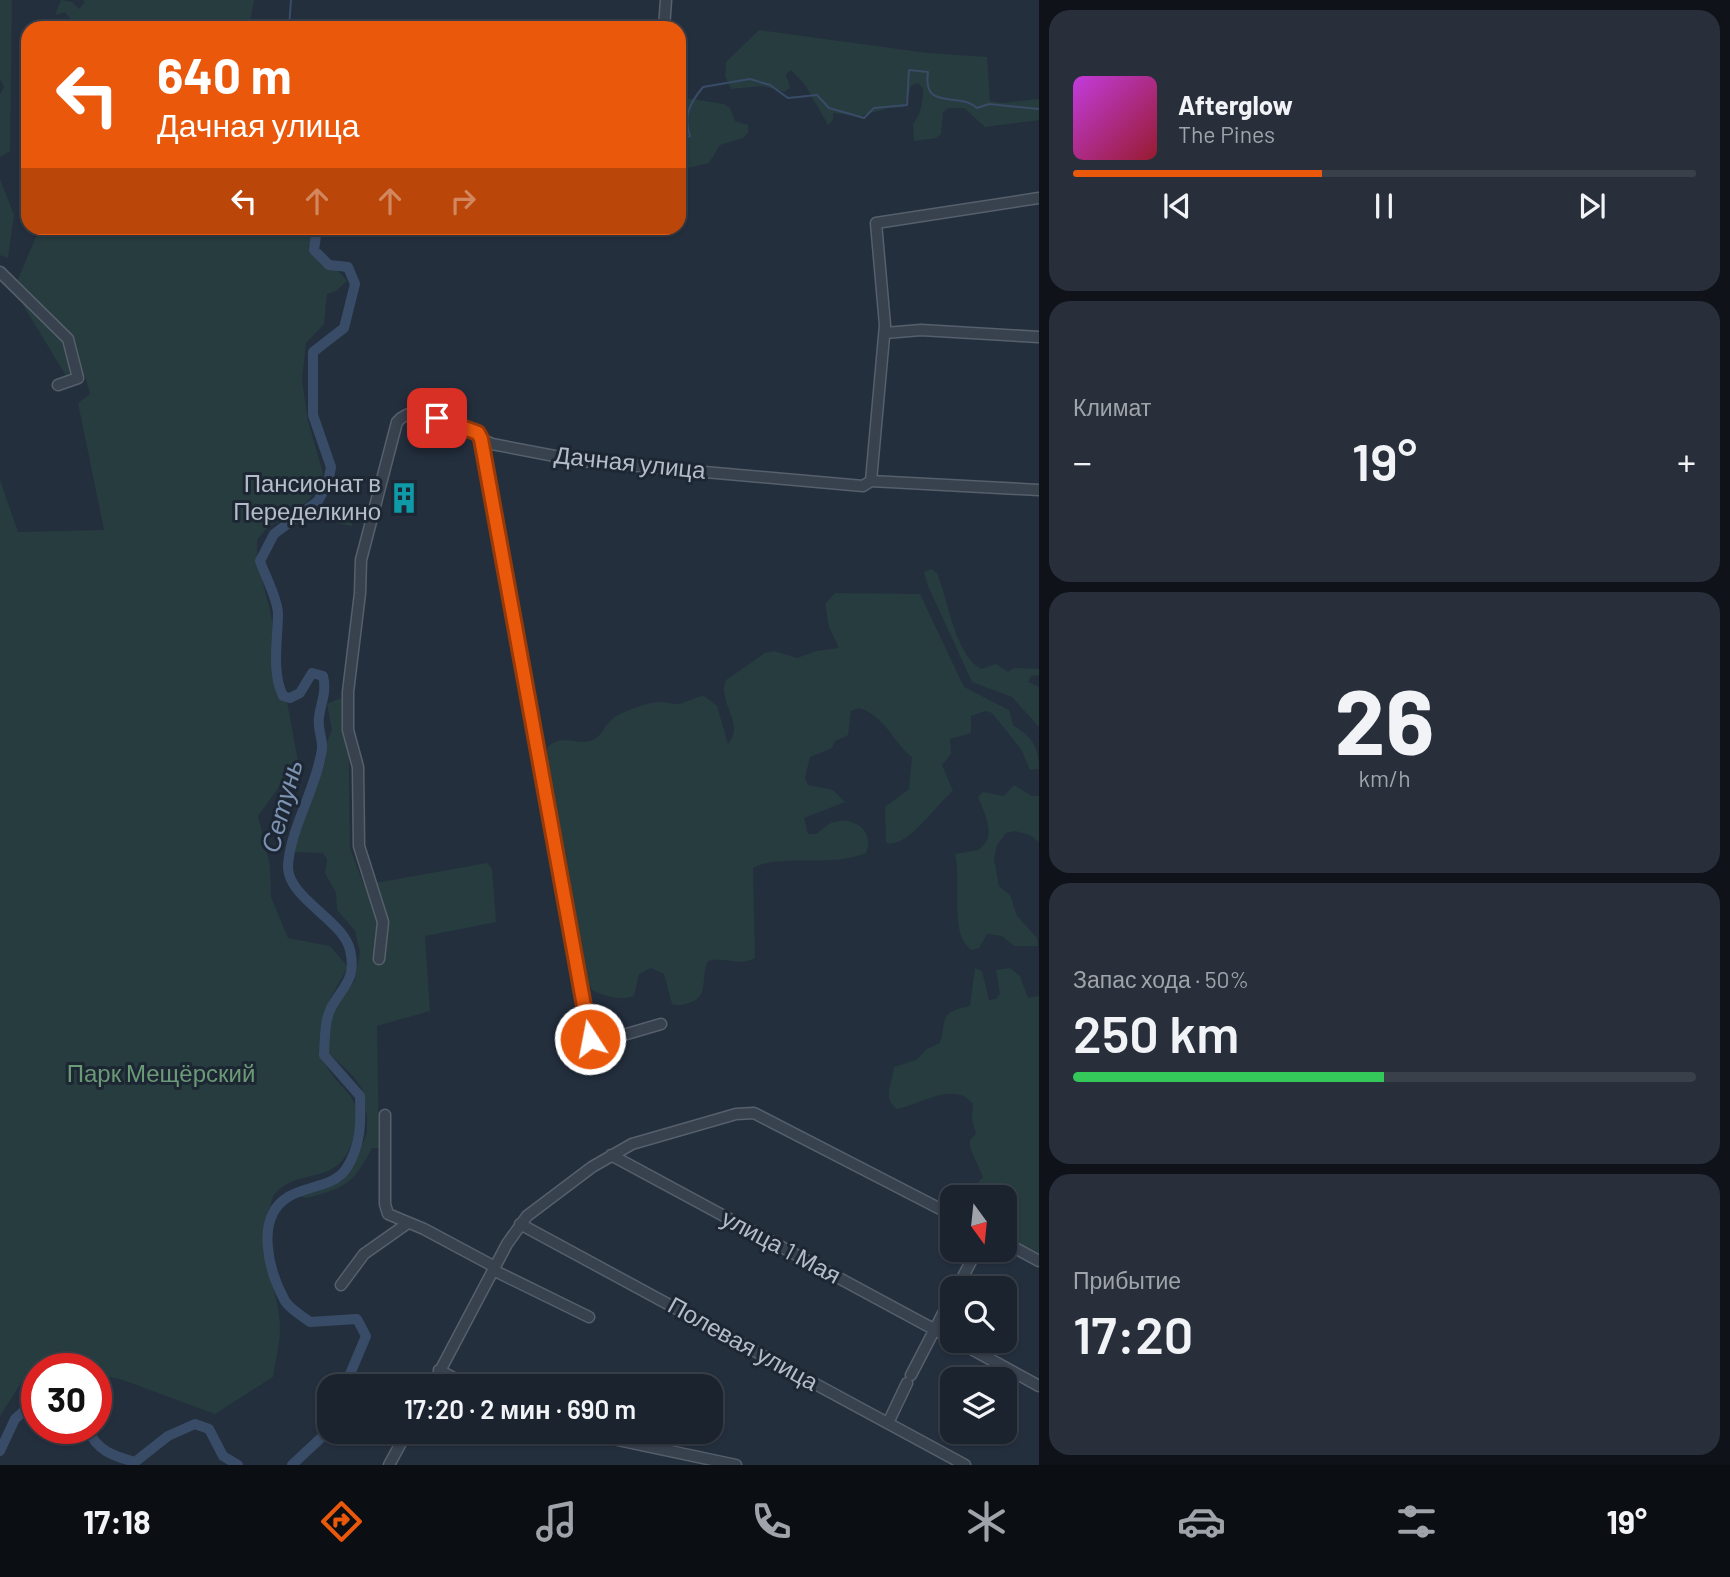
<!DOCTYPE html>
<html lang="ru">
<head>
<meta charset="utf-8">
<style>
	body { margin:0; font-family:Barlow,sans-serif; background:#282f3a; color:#f1f3f6; height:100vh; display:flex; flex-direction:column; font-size:26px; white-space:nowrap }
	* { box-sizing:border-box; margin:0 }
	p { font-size:23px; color:#a0a4aa }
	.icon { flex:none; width:38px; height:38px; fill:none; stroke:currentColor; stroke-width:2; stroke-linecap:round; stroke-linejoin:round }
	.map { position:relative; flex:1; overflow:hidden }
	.sheet { display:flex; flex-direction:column; gap:10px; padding:10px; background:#0f1319; width:691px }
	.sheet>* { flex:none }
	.guide { position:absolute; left:21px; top:21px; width:665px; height:214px; border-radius:21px; box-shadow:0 2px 5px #0004,0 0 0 2px #39404a; background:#ea580c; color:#fff; overflow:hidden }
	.needle { width:46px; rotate:165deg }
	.tools { position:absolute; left:940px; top:1185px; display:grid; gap:14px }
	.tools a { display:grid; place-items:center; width:77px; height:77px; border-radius:14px; background:#1b232e; box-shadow:0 2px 5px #0004,0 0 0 2px #39404a; font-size:35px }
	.speed { position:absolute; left:21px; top:1353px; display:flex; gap:14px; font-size:35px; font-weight:700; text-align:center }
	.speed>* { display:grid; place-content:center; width:91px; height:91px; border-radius:50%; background:#1b232e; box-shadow:0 2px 5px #0004,0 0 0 2px #39404a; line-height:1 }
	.speed .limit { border:10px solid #d22; background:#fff; color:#111 }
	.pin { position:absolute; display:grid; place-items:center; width:60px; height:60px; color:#fff; margin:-30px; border-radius:14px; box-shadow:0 4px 10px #0006 }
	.me { position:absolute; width:77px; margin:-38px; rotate:349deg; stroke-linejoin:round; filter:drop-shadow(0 0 5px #0008) }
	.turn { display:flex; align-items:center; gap:24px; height:147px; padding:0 21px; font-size:32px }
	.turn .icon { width:91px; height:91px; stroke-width:2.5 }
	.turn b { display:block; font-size:49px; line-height:60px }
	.lanes { display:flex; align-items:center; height:66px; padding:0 21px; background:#0003; justify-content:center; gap:35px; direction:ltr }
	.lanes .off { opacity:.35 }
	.big { font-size:52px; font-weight:600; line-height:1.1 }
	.sheet .widget { flex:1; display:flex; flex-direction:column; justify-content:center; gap:10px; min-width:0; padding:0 24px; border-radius:21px; background:#282f3a }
	.sheet .dial { align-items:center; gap:0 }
	.dial b { font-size:91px; line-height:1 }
	.song { display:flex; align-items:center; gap:21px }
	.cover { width:84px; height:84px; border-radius:10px; background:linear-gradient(135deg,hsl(290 70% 55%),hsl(350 70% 35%)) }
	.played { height:7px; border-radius:4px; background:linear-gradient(90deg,#ea580c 40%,#39404a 40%) }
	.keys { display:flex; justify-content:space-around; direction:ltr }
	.heat { display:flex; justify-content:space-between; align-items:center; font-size:38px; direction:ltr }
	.charge { height:10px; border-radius:5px; background:linear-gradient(90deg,#34c759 50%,#39404a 0) }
	.trip { position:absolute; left:317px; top:1374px; width:406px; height:70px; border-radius:21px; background:#1b232e; box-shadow:0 2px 5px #0004,0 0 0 2px #39404a; font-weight:600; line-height:70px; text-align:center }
	.menu { display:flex; height:112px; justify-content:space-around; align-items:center; background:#0b0e12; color:#a0a4aa }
	.menu .icon { width:49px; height:49px }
	.menu .selected { color:#ea580c }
	.menu b { font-size:32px; color:#f1f3f6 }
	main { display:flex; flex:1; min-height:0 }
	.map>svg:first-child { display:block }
	.green { fill:#263c3f }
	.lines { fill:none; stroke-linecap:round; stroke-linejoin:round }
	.stream { stroke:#394c67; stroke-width:2 }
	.river { stroke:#394c67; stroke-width:10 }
	.minor-casing { stroke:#565f6c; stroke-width:13 }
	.minor { stroke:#38414e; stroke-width:10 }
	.route-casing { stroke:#983908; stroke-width:18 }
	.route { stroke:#ea580c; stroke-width:12 }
	.labels { text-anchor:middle; stroke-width:6; stroke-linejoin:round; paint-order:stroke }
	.street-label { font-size:24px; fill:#b4bcc9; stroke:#1d2633 }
	.poi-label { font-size:24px; fill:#b4bcc9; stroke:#1d2633; text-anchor:end }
	.park-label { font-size:24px; fill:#6b9a76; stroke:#1d2633 }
	.water-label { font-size:26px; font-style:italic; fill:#7c92b1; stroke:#1d2633 }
</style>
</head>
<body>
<main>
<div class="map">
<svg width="1039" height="1465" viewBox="0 0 1039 1465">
	<rect width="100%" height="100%" fill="#242f3e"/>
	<path class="green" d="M0 0H12L10 151 0 157V95L4 87 0 79Z
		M61 0 72 2 79 9 85 2 83 0H254L249 28H78L65 12 55 15Z
		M759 30 928 53 987 57 990 101 1002 103 1039 99V120L985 127 964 108H949L943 112 941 134 936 138 914 141 913 124C921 113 923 103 923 89L918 83 911 86 904 107 888 108 861 116 833 113V120L828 125 805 85 791 70 786 74 790 88 784 92 763 86 731 89 725 76 726 62Z
		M679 97 724 104 730 108 735 121 748 125V133L743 138 720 145 709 163 679 170Z
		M0 179 14 215 8 258 0 255Z
		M40 228H312C311 270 330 257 347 281L336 291 327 294 324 324 306 343 302 380 308 421 323 473 320 487 304 505 267 528 257 540V560L270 610 298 761 258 816 270 866 271 897 288 938 330 946 348 967C331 996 309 1031 326 1065 340 1092 362 1092 355 1129 344 1192 300 1163 274 1195 272 1198 271 1206 269 1210 252 1259 280 1284 280 1329 280 1345 275 1361 273 1377L215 1414 120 1379 96 1375V1368L32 1366 0 1416V480L18 532 104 530 78 403 90 394 85 376 68 379 23 305 17 281Z
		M327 508 354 515 352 526 324 521Z
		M931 569 937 573C948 600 955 654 981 669L996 664 1008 672 1014 668 1039 669V675L1031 676 1028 682 1039 687V727L1012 697 972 682 928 586 924 572Z
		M835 593 920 594 964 687 1009 710 1013 725C1032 737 1039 747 1039 769L1030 770 1021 749 992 713 985 711 971 716V733L950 739 951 754 942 765 953 791C935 805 909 848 886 843L885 807 909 789 912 757C891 741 887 717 859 708L851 711 848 735 835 741 832 748 810 757 805 778 808 785 833 790 845 802 804 818 808 834H816C821 831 825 826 829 824 850 814 876 829 866 853 831 868 780 853 753 868L755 958C739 967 725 956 708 961 700 977 710 997 689 1003 682 1005 679 1006 672 1004L664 974 651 968 639 974 634 996C622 1001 603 996 592 990L581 970 548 781 547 748C562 732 577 747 593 740 603 735 605 723 615 717 626 710 649 702 662 702 668 702 672 705 678 704 687 703 694 697 704 696L717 706 728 744C746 724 716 701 726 680L765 653 774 651 797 658 816 651 839 648 829 627 825 604Z
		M341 698 348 707 350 848 364 885 487 863 492 869 496 922 425 936 430 1011 377 1026 379 1148H372C353 1184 346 1188 306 1198L299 1196 345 1174 362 1146 367 1132V1117L362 1089 354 1077 329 1053 327 1046 330 1017 355 980 360 952 355 931 337 910 336 893 325 873 327 859 323 853 295 852 294 845 326 759V744L332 730 327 704Z
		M1014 785 1032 796H1039V842L1030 835 1015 831 1006 833 997 845 994 859 999 886 1010 895 1017 916 1037 938 1038 946H1014L1002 936 987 934 979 948 972 950C948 936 962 879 955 854L978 850C998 837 985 815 978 797L983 792 1004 796Z
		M975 968 982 971 989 1000 996 999 1000 994 996 970 1010 968 1020 976 1028 998 1039 996V1253L1005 1236 1004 1197H965L983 1177 970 1148V1140L976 1134 972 1119 973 1104C955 1081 923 1103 897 1109 881 1097 893 1083 894 1067L916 1060 927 1049 940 1043C947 1019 938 1012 970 1006Z"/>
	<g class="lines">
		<path class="stream" d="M289 28 291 0
			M679 140 690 136C683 115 690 103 703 87L750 79 770 85 788 98 817 95 829 108 864 118 874 108 907 105 909 70 928 72C922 112 959 91 977 108L989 104 1039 109"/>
		<path class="river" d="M317 228 314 250 329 265 348 267 355 284 344 328 313 352V415L331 467 328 483 318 501 274 534 260 561C265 576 277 597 278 613 278 639 271 671 283 696L290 698 300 693 312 673 323 676C327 692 321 702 319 717 317 728 323 739 322 749 317 787 289 831 288 867 288 898 344 921 350 950 357 979 343 986 331 1008 324 1022 325 1041 324 1055L360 1096C361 1123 361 1146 346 1169 334 1187 305 1186 288 1197 254 1218 269 1272 285 1301 290 1309 302 1316 310 1322L357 1319 366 1336 345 1386
			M87 1428C97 1451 113 1456 135 1462L168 1436 195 1424 209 1429 223 1456 238 1465
			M0 1451 15 1419 37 1399
			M292 1465 322 1437 329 1422"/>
		<defs>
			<path id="minor" d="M664 28 666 0
				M0 272 68 339 78 378 58 385
				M885 333 921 330 1039 337
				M481 439 590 1039 596 1043 661 1024
				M871 481 885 325 876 223 1039 198
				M871 481 1039 490
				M379 959 383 922 359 846 358 767 348 730V692L360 593 361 560 397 422C417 399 454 424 478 433L481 439 492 444 581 461 863 486 871 481
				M385 1115V1204L388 1214 424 1229 495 1267
				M611 1155 952 1339
				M520 1224 965 1465
				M1004 1242 1039 1261
				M493 1270 589 1317
				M341 1285 364 1254 408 1223
				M957 1288 977 1250
				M955 1340 1039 1386
				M439 1370 468 1386
				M911 1375 952 1296
				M432 1386 507 1244 527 1216 592 1167 632 1144 736 1114 754 1113 952 1215
				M888 1423 907 1383
				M580 1432 736 1465
				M389 1465 407 1432"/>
		</defs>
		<use href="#minor" class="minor-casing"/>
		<use href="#minor" class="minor"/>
	</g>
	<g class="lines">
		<defs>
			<path id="route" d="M437 418 478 433 481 439 590 1039"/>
		</defs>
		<use href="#route" class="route-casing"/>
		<use href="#route" class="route"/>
	</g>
	<defs>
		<symbol id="building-bare" viewBox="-9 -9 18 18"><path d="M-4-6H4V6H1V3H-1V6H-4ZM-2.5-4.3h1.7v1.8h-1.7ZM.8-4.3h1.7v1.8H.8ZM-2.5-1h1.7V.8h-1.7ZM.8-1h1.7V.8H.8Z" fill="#0f9aa8" stroke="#1d2633" stroke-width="2.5" paint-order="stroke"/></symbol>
	</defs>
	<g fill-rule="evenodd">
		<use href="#building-bare" x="382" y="476" width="44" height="44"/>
	</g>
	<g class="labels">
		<g class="street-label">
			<text transform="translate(630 463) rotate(6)" y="8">Дачная улица</text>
			<text transform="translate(781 1247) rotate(28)" y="8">улица 1 Мая</text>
			<text transform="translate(743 1344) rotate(29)" y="8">Полевая улица</text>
		</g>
		<g class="poi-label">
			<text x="381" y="492">Пансионат в<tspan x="381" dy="28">Переделкино</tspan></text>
		</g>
		<g class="park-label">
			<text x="161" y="1082">Парк Мещёрский</text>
		</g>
		<g class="water-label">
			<text transform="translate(282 806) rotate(-75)" y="9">Сетунь</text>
		</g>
	</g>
</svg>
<div class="tools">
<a><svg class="needle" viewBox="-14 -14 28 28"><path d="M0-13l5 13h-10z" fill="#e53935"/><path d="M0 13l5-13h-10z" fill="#a0a4aa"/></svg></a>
<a><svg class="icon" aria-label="search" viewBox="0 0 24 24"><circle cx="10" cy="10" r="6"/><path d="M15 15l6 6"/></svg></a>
<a><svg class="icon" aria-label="layers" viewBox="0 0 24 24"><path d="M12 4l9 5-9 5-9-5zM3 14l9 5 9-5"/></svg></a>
</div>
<div class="speed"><div class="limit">30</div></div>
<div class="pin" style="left:437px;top:418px;background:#d93025"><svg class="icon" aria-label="arrive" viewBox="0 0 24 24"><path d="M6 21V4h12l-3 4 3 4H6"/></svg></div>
<svg class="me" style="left:590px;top:1039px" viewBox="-20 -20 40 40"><circle r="17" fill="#ea580c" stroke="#fff" stroke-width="3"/><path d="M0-11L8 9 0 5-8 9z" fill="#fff"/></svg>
<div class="trip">17:20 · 2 мин · 690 m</div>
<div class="guide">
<div class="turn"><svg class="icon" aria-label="left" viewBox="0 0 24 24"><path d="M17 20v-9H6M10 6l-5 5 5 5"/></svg><div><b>640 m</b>Дачная улица</div></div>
<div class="lanes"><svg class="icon" aria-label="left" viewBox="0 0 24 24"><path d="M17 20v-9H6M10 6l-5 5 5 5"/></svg><svg class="icon off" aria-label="ahead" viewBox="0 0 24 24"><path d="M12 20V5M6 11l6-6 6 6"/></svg><svg class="icon off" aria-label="ahead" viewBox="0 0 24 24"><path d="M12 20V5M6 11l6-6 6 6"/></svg><svg class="icon off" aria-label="right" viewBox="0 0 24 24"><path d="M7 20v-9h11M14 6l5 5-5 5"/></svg></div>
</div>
</div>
<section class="sheet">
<div class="widget">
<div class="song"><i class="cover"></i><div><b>Afterglow</b><p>The Pines</p></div></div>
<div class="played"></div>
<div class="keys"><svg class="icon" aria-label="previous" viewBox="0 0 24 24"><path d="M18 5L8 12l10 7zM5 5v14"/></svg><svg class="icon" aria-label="pause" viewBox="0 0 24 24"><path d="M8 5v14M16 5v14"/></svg><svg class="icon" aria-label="next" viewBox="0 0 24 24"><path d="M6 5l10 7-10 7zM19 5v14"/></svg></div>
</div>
<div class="widget"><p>Климат</p>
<div class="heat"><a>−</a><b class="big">19°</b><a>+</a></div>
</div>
<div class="widget dial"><b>26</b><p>km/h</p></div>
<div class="widget"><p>Запас хода · 50%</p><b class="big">250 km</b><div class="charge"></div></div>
<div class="widget"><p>Прибытие</p><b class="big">17:20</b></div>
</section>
</main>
<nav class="menu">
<b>17:18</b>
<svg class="icon selected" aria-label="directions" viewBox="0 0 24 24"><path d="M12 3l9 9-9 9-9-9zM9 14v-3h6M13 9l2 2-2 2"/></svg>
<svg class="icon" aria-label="music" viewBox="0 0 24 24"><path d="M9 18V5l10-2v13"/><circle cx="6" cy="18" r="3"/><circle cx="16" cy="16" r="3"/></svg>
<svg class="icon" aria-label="phone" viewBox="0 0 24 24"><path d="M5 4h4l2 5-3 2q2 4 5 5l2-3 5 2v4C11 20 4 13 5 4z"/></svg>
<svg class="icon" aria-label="climate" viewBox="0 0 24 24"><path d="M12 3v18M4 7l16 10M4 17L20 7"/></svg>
<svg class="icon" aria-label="car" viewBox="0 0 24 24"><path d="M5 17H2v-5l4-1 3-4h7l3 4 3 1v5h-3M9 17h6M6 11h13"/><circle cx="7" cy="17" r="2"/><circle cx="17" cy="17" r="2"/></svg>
<svg class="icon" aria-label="filters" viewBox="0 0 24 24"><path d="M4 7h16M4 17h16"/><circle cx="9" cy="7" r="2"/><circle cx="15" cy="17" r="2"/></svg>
<b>19°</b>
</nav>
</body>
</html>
